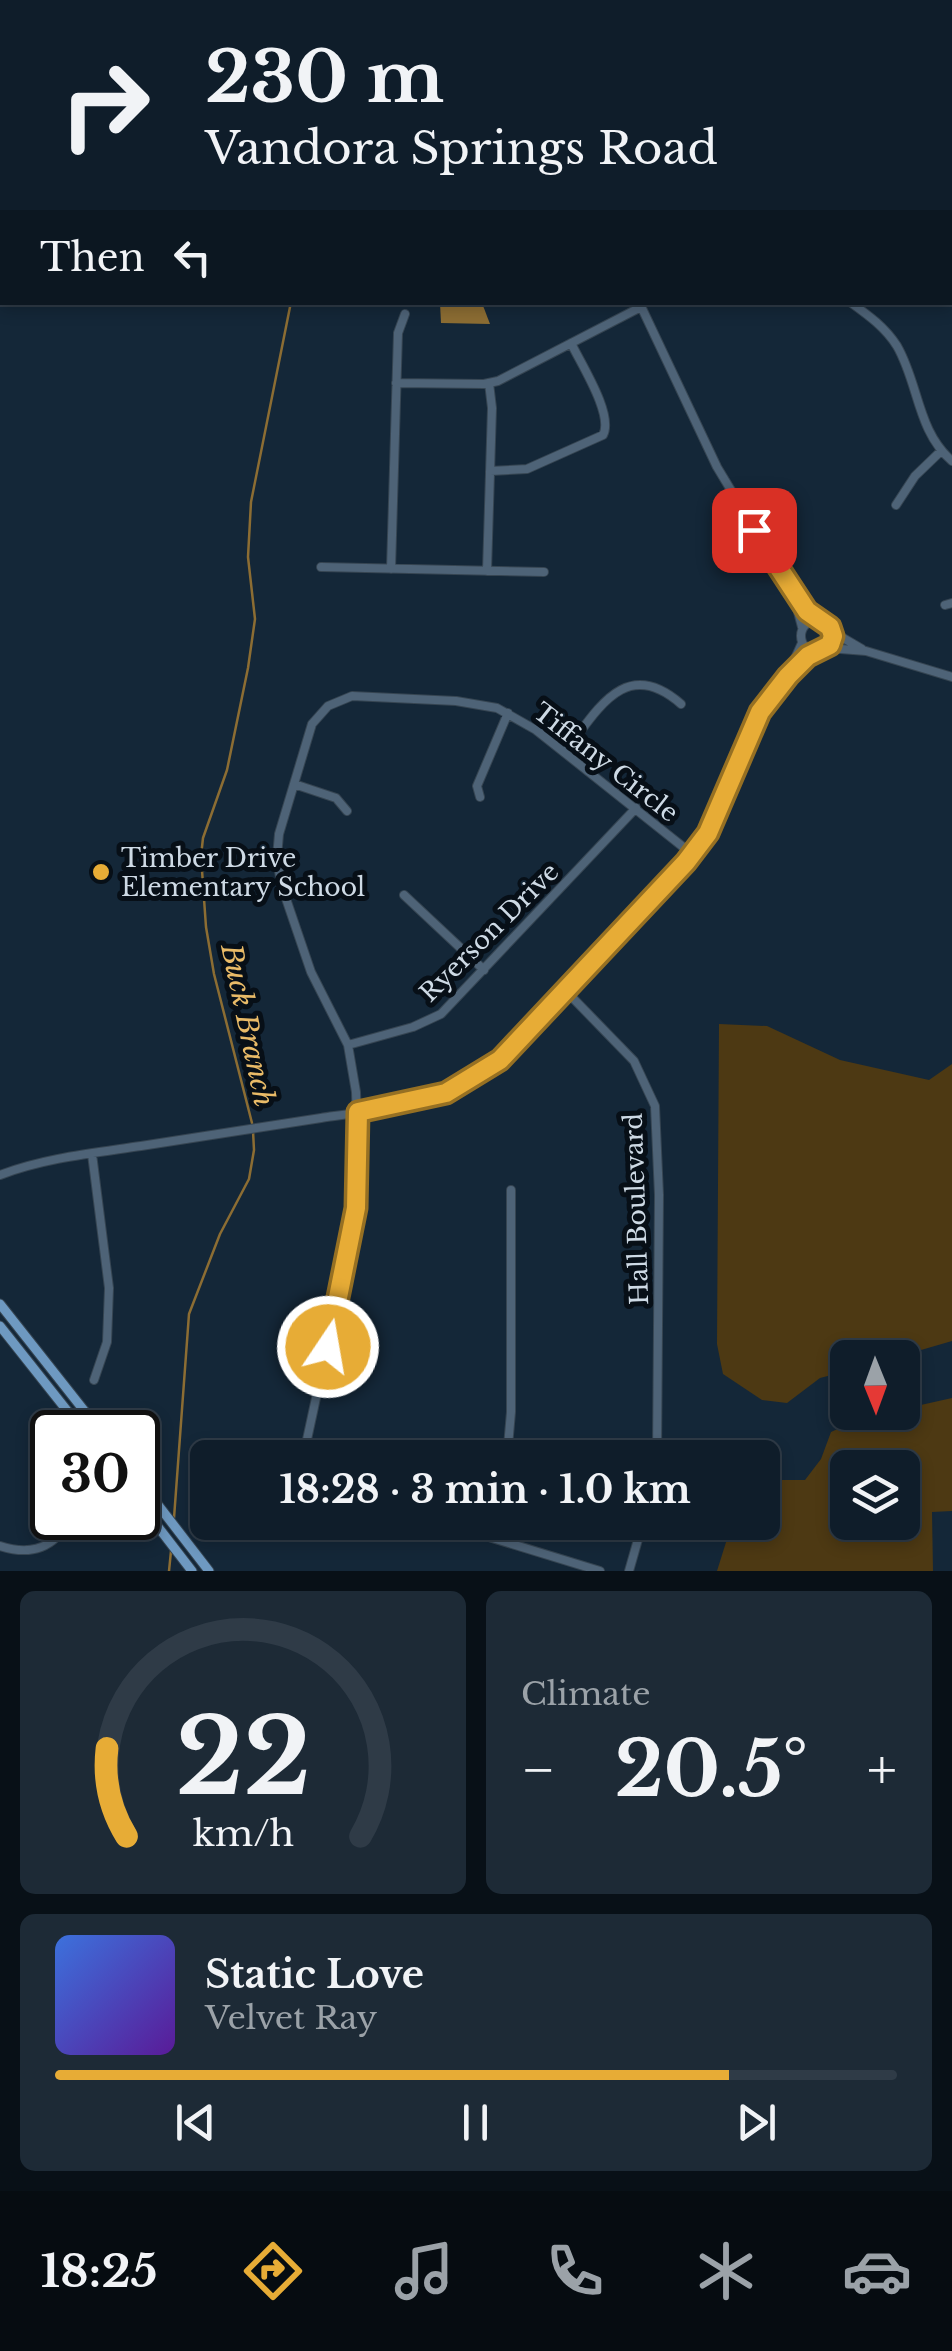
<!DOCTYPE html>
<html lang="en">
<head>
<meta charset="utf-8">
<style>
	body { margin:0; font-family:"Libre Baskerville",serif; background:#1d2a36; color:#f1f3f6; height:100vh; display:flex; flex-direction:column; font-size:38px; white-space:nowrap }
	* { box-sizing:border-box; margin:0 }
	p { font-size:32px; color:#9ba2a8 }
	.icon { flex:none; width:55px; height:55px; fill:none; stroke:currentColor; stroke-width:2; stroke-linecap:round; stroke-linejoin:round }
	.map { position:relative; height:1571px; overflow:hidden }
	.panel { display:flex; flex-direction:column; gap:20px; padding:20px; background:#081017; flex:1 }
	.panel>* { flex:none }
	.guide { position:absolute; left:0px; top:0px; width:952px; height:305px; box-shadow:0 5px 15px #0003,0 0 0 2px #2f3b47; background:#0f1d2a; color:#f1f3f6; overflow:hidden }
	.needle { width:65px; rotate:179deg }
	.tools { position:absolute; left:830px; top:1340px; display:grid; gap:20px }
	.tools a { display:grid; place-items:center; width:90px; height:90px; border-radius:15px; background:#0f1d2a; box-shadow:0 5px 15px #0003,0 0 0 2px #2f3b47; font-size:50px }
	.speed { position:absolute; left:30px; top:1410px; display:flex; gap:20px; font-size:50px; font-weight:700; text-align:center }
	.speed>* { display:grid; place-content:center; width:130px; height:130px; border-radius:50%; background:#0f1d2a; box-shadow:0 5px 15px #0003,0 0 0 2px #2f3b47; line-height:1 }
	.speed .limit { border:5px solid #111; border-radius:15px; background:#fff; color:#111 }
	.pin { position:absolute; display:grid; place-items:center; width:85px; height:85px; color:#fff; margin:-42px; border-radius:20px; box-shadow:0 5px 15px #0006 }
	.me { position:absolute; width:110px; margin:-55px; rotate:12deg; stroke-linejoin:round; filter:drop-shadow(0 0 8px #0008) }
	.turn { display:flex; align-items:center; gap:35px; height:210px; padding:0 40px; font-size:45px }
	.turn .icon { width:130px; height:130px; stroke-width:2.5 }
	.turn b { display:block; font-size:70px; line-height:85px }
	.then { display:flex; align-items:center; height:95px; padding:0 40px; background:#0003; gap:20px; font-size:38px }
	.big { font-size:75px; font-weight:700; line-height:1.1 }
	.panel .card { flex:1; display:flex; flex-direction:column; justify-content:center; gap:15px; min-width:0; padding:0 35px; border-radius:15px; background:#1d2a36 }
	.panel .dial { align-items:center; gap:0 }
	.dial svg { height:260px; overflow:visible; fill:none; stroke:#2f3b47; stroke-width:7; stroke-linecap:round; text-anchor:middle }
	.dial text { fill:#f1f3f6; stroke:none }
	.song { display:flex; align-items:center; gap:30px }
	.cover { width:120px; height:120px; border-radius:15px; background:linear-gradient(135deg,hsl(220 70% 55%),hsl(270 70% 35%)) }
	.played { height:10px; border-radius:5px; background:linear-gradient(90deg,#e7ac36 80%,#2f3b47 80%) }
	.keys { display:flex; justify-content:space-around; direction:ltr }
	.heat { display:flex; justify-content:space-between; align-items:center; font-size:55px; direction:ltr }
	.panel .tiles { flex:1; display:grid; gap:20px; grid-template-columns:1fr 1fr }
	.card:last-child { grid-column:span 2 }
	.trip { position:absolute; left:190px; top:1440px; width:590px; height:100px; border-radius:15px; background:#0f1d2a; box-shadow:0 5px 15px #0003,0 0 0 2px #2f3b47; font-weight:700; line-height:100px; text-align:center }
	.tabs { display:flex; height:160px; justify-content:space-around; align-items:center; background:#060c11; color:#9ba2a8 }
	.tabs .icon { width:70px; height:70px }
	.tabs .selected { color:#e7ac36 }
	.tabs b { font-size:45px; color:#f1f3f6 }
	.map>svg:first-child { display:block }
	.green { fill:#4d3913; fill-rule:evenodd }
	.water { fill:#8c6d33 }
	.lines { fill:none; stroke-linecap:round; stroke-linejoin:round }
	.stream { stroke:#8c6d33; stroke-width:2.5 }
	.minor-casing { stroke:#364552; stroke-width:10 }
	.major-casing { stroke:#364552; stroke-width:11 }
	.minor { stroke:#4e6377; stroke-width:8 }
	.major { stroke:#6e99c1; stroke-width:9 }
	.route-casing { stroke:#967023; stroke-width:25 }
	.route { stroke:#e7ac36; stroke-width:18 }
	.poi-dot { fill:#e7ac36; stroke:#070f17; stroke-width:4 }
	.labels { text-anchor:middle; stroke-width:10; stroke-linejoin:round; paint-order:stroke }
	.street-label { font-size:25px; fill:#cedae5; stroke:#070f17 }
	.poi-label { font-size:25px; fill:#cedae5; stroke:#070f17; text-anchor:start }
	.water-label { font-size:28px; font-style:italic; fill:#e9bb68; stroke:#070f17 }
</style>
</head>
<body>
<div class="map">
<svg width="952" height="1571" viewBox="0 0 952 1571">
	<rect width="100%" height="100%" fill="#142738"/>
	<path class="green" d="M719 1024 767 1026 840 1060 929 1080 952 1064V1341L897 1357 848 1358 847 1371 820 1378 787 1403 762 1400 723 1374 717 1344Z
		M952 1398V1511L932 1512 933 1571H717L732 1523 762 1522 763 1480H805L821 1459 831 1432 873 1413 902 1412 903 1409ZM848 1468H902V1522H848Z"/>
	<path class="water" d="M440 303H482L490 324 441 323Z"/>
	<g class="lines">
		<path class="stream" d="M261 0 263 2
			M252 1123 214 974 206 927 201 856 203 838 227 770 248 668 255 619 248 557 251 502 291 302
			M174 1518 189 1314 220 1234 249 1179 254 1150 253 1131
			M169 1571 171 1551"/>
		<defs>
			<path id="minor" d="M501 0 502 2
				M563 0V2
				M709 2 712 0
				M0 34H2
				M950 135 952 139
				M0 156H2
				M950 179H952
				M0 274H2
				M639 302 717 467 793 593 817 620
				M850 302C868 315 885 327 897 346 919 384 917 431 952 461
				M396 383 484 384 498 381 641 307
				M490 471 527 469 603 435C614 415 581 364 571 343
				M896 505 915 476 941 451
				M321 567 544 572
				M391 569 398 333 405 314
				M487 571 492 408 489 383
				M793 593 802 627
				M945 605 952 603
				M801 636a16 16 0 1 1 32 0a16 16 0 1 1-32 0Z
				M833 632 862 649
				M828 648 866 651 952 677
				M787 676 802 643
				M565 752C597 711 625 655 681 704
				M294 784 336 798 347 811
				M480 797 477 786 508 713
				M404 895 484 970
				M567 992 634 1061 655 1106 659 1195 657 1458
				M348 1045 413 1027 441 1014 636 808
				M92 1154 109 1288 107 1342 94 1380
				M0 1175C44 1158 94 1153 141 1146 201 1137 261 1127 321 1118 376 1110 432 1104 480 1075 525 1047 582 976 619 935 649 903 686 870 708 832 742 771 752 693 815 652
				M303 1458 353 1227 359 1188 356 1092 348 1045 311 972 281 884 277 857 279 834 312 724 328 706 352 696 456 701 497 708 536 730 692 854
				M507 1458 511 1412V1190
				M440 1522 600 1571
				M0 1546C31 1556 56 1548 69 1518
				M629 1571 643 1522"/>
			<path id="major" d="M0 1304 101 1432
				M0 1326 84 1432
				M138 1479 209 1571
				M138 1501 192 1571"/>
		</defs>
		<use href="#minor" class="minor-casing"/>
		<use href="#major" class="major-casing"/>
		<use href="#minor" class="minor"/>
		<use href="#major" class="major"/>
	</g>
	<g class="lines">
		<defs>
			<path id="route" d="M328 1347 356 1208 358 1112 446 1093 500 1060 686 862 708 833 760 712 788 676 808 656 830 645 833 636 830 627 807 611 754 530"/>
		</defs>
		<use href="#route" class="route-casing"/>
		<use href="#route" class="route"/>
	</g>
	<circle class="poi-dot" cx="101" cy="872" r="10"/>
	<g class="labels">
		<g class="street-label">
			<text transform="translate(606 762) rotate(38)" y="9">Tiffany Circle</text>
			<text transform="translate(489 932) rotate(-45)" y="9">Ryerson Drive</text>
			<text transform="translate(636 1209) rotate(-92)" y="9">Hall Boulevard</text>
		</g>
		<g class="poi-label">
			<text x="121" y="867">Timber Drive<tspan x="121" dy="29">Elementary School</tspan></text>
		</g>
		<g class="water-label">
			<text transform="translate(248 1025) rotate(78)" y="10">Buck Branch</text>
		</g>
	</g>
</svg>
<div class="tools">
<a><svg class="needle" viewBox="-14 -14 28 28"><path d="M0-13l5 13h-10z" fill="#e53935"/><path d="M0 13l5-13h-10z" fill="#9ba2a8"/></svg></a>
<a><svg class="icon" aria-label="layers" viewBox="0 0 24 24"><path d="M12 4l9 5-9 5-9-5zM3 14l9 5 9-5"/></svg></a>
</div>
<div class="speed"><div class="limit">30</div></div>
<div class="pin" style="left:754px;top:530px;background:#d93025"><svg class="icon" aria-label="arrive" viewBox="0 0 24 24"><path d="M6 21V4h12l-3 4 3 4H6"/></svg></div>
<svg class="me" style="left:328px;top:1347px" viewBox="-20 -20 40 40"><circle r="17" fill="#e7ac36" stroke="#fff" stroke-width="3"/><path d="M0-11L8 9 0 5-8 9z" fill="#fff"/></svg>
<div class="trip">18:28 · 3 min · 1.0 km</div>
<div class="guide">
<div class="turn"><svg class="icon" aria-label="right" viewBox="0 0 24 24"><path d="M7 20v-9h11M14 6l5 5-5 5"/></svg><div><b>230 m</b>Vandora Springs Road</div></div>
<div class="then">Then<svg class="icon" aria-label="left" viewBox="0 0 24 24"><path d="M17 20v-9H6M10 6l-5 5 5 5"/></svg></div>
</div>
</div>
<section class="panel">
<div class="tiles">
<div class="card dial"><svg viewBox="0 0 100 80">
<path d="M14 69A42 42 0 1 1 86 69"/>
<path d="M14 69A42 42 0 0 1 8 42" stroke="#e7ac36"/>
<text x="50" y="56" font-size="32" font-weight="700">22</text>
<text x="50" y="72" font-size="11">km/h</text>
</svg></div>
<div class="card"><p>Climate</p>
<div class="heat"><a>−</a><b class="big">20.5°</b><a>+</a></div>
</div>
<div class="card">
<div class="song"><i class="cover"></i><div><b>Static Love</b><p>Velvet Ray</p></div></div>
<div class="played"></div>
<div class="keys"><svg class="icon" aria-label="previous" viewBox="0 0 24 24"><path d="M18 5L8 12l10 7zM5 5v14"/></svg><svg class="icon" aria-label="pause" viewBox="0 0 24 24"><path d="M8 5v14M16 5v14"/></svg><svg class="icon" aria-label="next" viewBox="0 0 24 24"><path d="M6 5l10 7-10 7zM19 5v14"/></svg></div>
</div>
</div>
</section>
<nav class="tabs">
<b>18:25</b>
<svg class="icon selected" aria-label="directions" viewBox="0 0 24 24"><path d="M12 3l9 9-9 9-9-9zM9 14v-3h6M13 9l2 2-2 2"/></svg>
<svg class="icon" aria-label="music" viewBox="0 0 24 24"><path d="M9 18V5l10-2v13"/><circle cx="6" cy="18" r="3"/><circle cx="16" cy="16" r="3"/></svg>
<svg class="icon" aria-label="phone" viewBox="0 0 24 24"><path d="M5 4h4l2 5-3 2q2 4 5 5l2-3 5 2v4C11 20 4 13 5 4z"/></svg>
<svg class="icon" aria-label="climate" viewBox="0 0 24 24"><path d="M12 3v18M4 7l16 10M4 17L20 7"/></svg>
<svg class="icon" aria-label="car" viewBox="0 0 24 24"><path d="M5 17H2v-5l4-1 3-4h7l3 4 3 1v5h-3M9 17h6M6 11h13"/><circle cx="7" cy="17" r="2"/><circle cx="17" cy="17" r="2"/></svg>
</nav>
</body>
</html>
